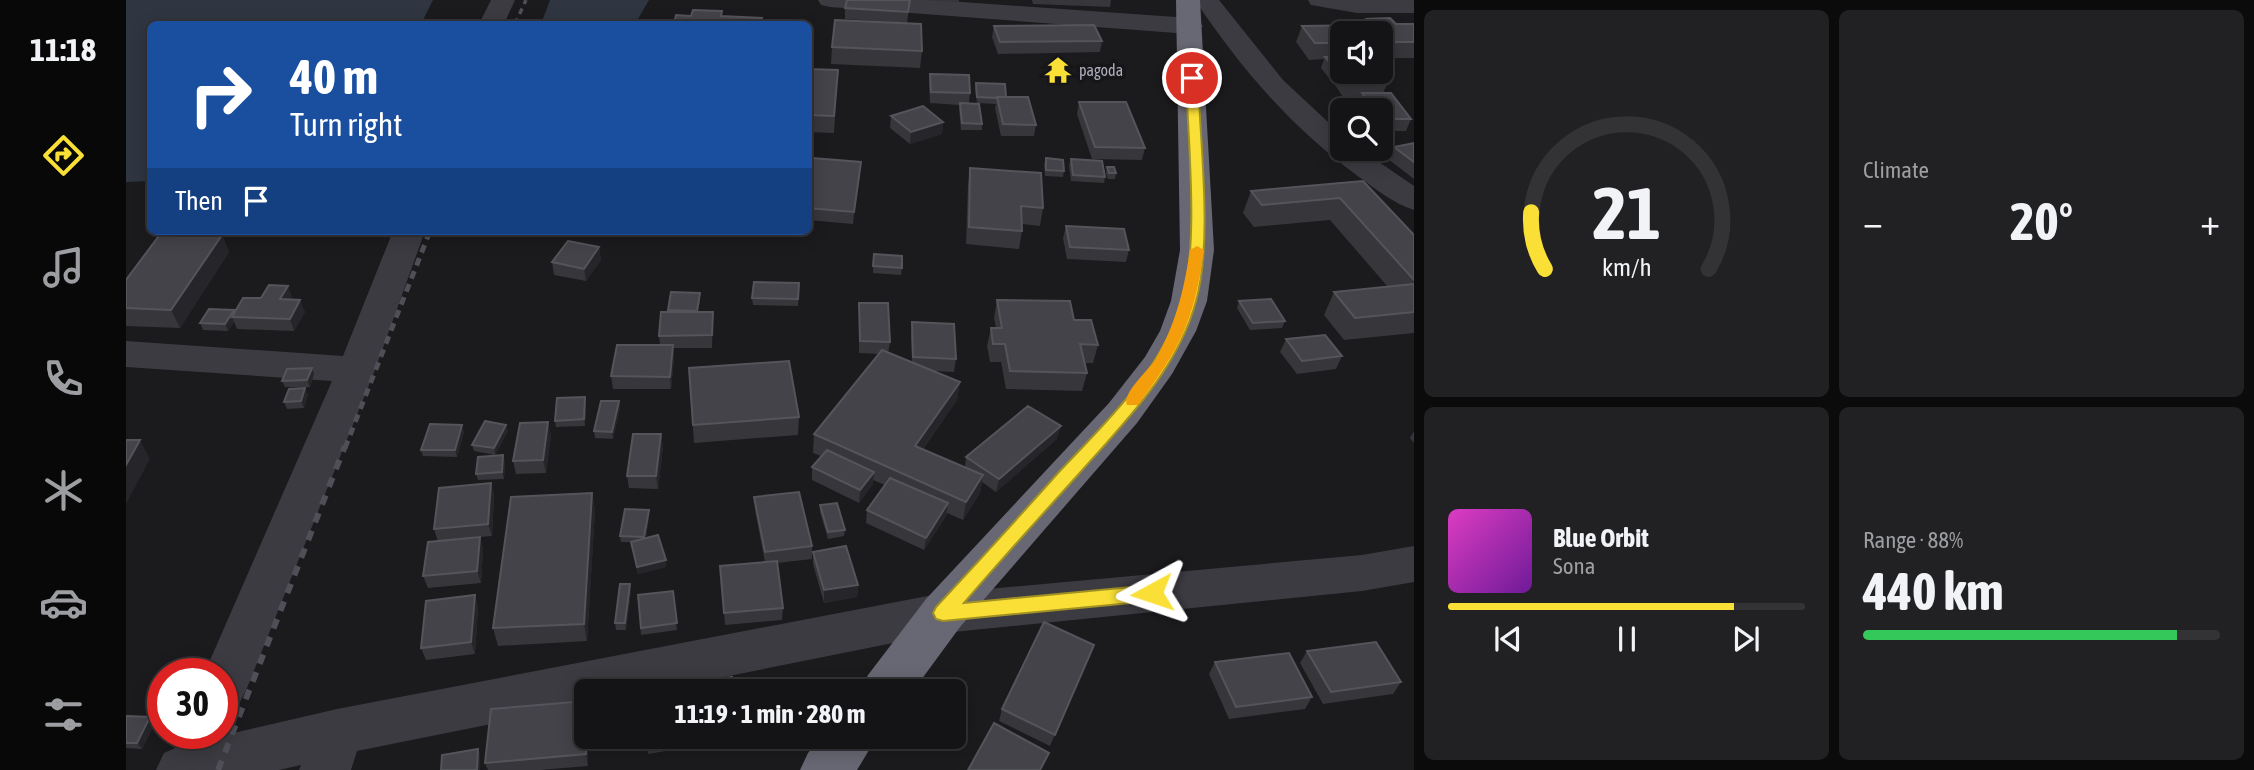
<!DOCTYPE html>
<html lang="en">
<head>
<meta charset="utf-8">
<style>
	body { margin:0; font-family:"Asap Condensed",sans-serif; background:#212123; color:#f1f3f6; height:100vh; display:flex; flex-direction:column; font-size:26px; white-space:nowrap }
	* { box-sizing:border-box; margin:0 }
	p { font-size:23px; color:#9d9ea1 }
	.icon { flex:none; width:38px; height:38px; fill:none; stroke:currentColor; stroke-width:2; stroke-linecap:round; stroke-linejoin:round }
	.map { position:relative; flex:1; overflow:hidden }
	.drawer { display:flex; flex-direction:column; gap:10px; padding:10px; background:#0b0b0c; width:840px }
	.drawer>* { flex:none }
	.banner { position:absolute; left:21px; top:21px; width:665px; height:214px; border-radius:10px; box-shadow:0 4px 18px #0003,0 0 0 2px #333335; background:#1a4fa0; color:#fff; overflow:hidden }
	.tools { position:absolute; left:1204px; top:21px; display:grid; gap:14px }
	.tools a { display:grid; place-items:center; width:63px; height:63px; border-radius:10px; background:#141416; box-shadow:0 4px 18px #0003,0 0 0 2px #333335; font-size:35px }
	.speed { position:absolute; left:21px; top:658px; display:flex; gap:14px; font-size:35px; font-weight:700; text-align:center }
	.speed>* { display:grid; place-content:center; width:91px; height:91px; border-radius:50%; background:#141416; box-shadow:0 4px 18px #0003,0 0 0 2px #333335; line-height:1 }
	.speed .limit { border:10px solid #d22; background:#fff; color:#111 }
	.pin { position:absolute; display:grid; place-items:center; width:60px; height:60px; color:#fff; margin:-30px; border:4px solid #fff; border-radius:50%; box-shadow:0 2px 7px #0007 }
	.me { position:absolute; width:77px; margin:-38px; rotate:265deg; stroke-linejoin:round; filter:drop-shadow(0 0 5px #0008) }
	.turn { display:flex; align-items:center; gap:24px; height:147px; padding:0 28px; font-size:32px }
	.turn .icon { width:91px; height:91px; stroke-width:2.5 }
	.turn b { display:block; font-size:49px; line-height:60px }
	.then { display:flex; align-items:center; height:66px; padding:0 28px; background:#0003; gap:14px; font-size:26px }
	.big { font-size:52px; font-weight:700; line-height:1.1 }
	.drawer .widget { flex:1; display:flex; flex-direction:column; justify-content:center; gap:10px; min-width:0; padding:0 24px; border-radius:10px; background:#212123 }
	.drawer .dial { align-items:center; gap:0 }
	.dial svg { height:182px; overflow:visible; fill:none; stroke:#333335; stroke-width:7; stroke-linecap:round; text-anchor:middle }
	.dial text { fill:#f1f3f6; stroke:none }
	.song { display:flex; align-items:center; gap:21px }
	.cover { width:84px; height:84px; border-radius:10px; background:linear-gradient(135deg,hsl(310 70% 55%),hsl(280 70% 35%)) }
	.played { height:7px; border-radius:4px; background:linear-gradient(90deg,#f9df36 80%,#333335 80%) }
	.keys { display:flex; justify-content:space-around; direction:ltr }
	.heat { display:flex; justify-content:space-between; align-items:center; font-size:38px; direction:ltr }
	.charge { height:10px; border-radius:5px; background:linear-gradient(90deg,#34c759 88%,#333335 0) }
	.drawer .tiles { flex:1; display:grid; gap:10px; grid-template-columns:repeat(2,1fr) }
	.trip { position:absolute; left:448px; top:679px; width:392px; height:70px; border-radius:10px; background:#141416; box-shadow:0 4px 18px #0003,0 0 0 2px #333335; font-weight:700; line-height:70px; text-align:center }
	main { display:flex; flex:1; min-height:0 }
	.tab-bar { display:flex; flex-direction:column; width:126px; justify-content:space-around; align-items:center; background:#080809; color:#9d9ea1 }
	.tab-bar .icon { width:49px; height:49px }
	.tab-bar .active { color:#f9df36 }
	.tab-bar b { font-size:32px; color:#f1f3f6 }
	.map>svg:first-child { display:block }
	.water { fill:#2f3642 }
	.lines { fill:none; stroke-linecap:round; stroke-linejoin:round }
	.minor { fill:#3c3b42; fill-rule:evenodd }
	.highway { fill:#676873; fill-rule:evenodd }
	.rail-far2 { stroke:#4e4f57; stroke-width:3.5; stroke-dasharray:6 5; stroke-linecap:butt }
	.rail-far1 { stroke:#4e4f57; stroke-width:5; stroke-dasharray:8 6; stroke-linecap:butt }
	.rail { stroke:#4e4f57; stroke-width:6; stroke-dasharray:10 9; stroke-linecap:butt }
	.wall { fill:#37363b }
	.shaded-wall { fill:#262529 }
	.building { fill:#444349; stroke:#54545b; stroke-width:2 }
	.route { fill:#f9df36; stroke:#a29123; stroke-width:2 }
	.slow { fill:#f59e0b }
	.labels { text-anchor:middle; stroke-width:7; stroke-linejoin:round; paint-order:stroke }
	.far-poi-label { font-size:16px; fill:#adaebd; stroke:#161518; text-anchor:start }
</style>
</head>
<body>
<main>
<nav class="tab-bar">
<b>11:18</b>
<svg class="icon active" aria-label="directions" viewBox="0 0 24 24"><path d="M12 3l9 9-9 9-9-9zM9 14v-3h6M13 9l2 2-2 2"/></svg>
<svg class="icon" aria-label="music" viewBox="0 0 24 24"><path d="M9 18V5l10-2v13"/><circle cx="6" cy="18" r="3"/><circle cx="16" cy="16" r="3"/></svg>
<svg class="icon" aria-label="phone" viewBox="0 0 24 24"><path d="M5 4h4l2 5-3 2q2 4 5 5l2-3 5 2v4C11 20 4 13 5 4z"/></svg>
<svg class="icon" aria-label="climate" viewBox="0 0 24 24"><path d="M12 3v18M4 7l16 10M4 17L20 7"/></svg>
<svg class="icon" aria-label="car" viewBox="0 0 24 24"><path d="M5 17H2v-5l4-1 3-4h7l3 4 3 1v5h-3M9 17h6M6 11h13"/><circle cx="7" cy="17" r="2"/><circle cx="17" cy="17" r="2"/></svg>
<svg class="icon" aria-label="filters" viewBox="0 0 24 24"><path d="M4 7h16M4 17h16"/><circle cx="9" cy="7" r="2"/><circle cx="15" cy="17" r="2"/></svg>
</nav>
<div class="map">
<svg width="1288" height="770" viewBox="0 0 1288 770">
	<rect width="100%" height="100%" fill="#1b1a1d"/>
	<path class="water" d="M0 0H307L295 24H24V181L0 182Z
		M424 0H523L509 24H415Z"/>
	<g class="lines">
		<path class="minor" d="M365 0H389L378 24H353Z
			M692 0H808L1064 18 1073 21 1077 26 1073 31 1064 34 704 7 695 5Z
			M1069 0H1093L1157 80 1216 135V149H1234L1288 186V210C1268 204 1250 189 1233 177 1166 128 1114 68 1069 0Z
			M1182 0H1288V13H1231L1185 5Z
			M267 231H299L249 370 121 688 113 704 96 710V674H78L206 381 0 367V341L217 356Z
			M1288 546V582L1236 591 817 633 528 691H460V705L231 751 225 770H173L175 765 153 770H30L38 753 56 745 211 709 817 593 1236 555Z"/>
		<path class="highway" d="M1050 0H1074L1088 250 1081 301 1070 331 1046 374 1011 423 834 627 787 691H734L742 675 800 599 983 403 1019 357 1034 331 1045 301 1054 250Z
			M694 737H751L731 770H674L682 753Z"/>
		<path class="rail-far2" d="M389 24 400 0"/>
		<path class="rail-far1" d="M219 448 304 231"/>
		<path class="rail" d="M92 770 219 446"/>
	</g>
	<path class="wall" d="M784 0 781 23 719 19V8Z
		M796 0H833V2Z
		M906 0H985L984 7 907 4Z
		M1241 19 1270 24H1288V58H1255V33H1216V72H1250L1261 84 1257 93 1285 119 1280 131H1255V110H1235L1231 105 1235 96 1217 97 1209 85 1212 77H1202L1195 68 1198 59 1183 60 1170 42 1176 26 1239 25Z
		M868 26 976 41 974 52 872 54 866 37Z
		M706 47 796 51 794 68 705 64Z
		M682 69 712 70 708 133 682 132Z
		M804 74 844 93 843 103 856 124V130H835L833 109V105L804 103 803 85Z
		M850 83 880 97 910 125 908 136H875L869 108 870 104 851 103 849 89Z
		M953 102 1019 148 1016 160 966 159 951 114Z
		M765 116 817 122 816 134 784 144 764 128Z
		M1288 143V179L1262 159 1268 147Z
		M920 158 938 171 937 177 919 176 918 164Z
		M945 159 979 177 978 183 945 181 943 165Z
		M735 162 727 224 682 220V175Z
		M981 167 990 173 989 179H982L980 173Z
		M844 168 917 208 914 226 896 224V231L893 249 840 244 842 185Z
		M1237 181 1288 235V333L1218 340 1198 315 1208 292 1262 287 1204 220 1128 227 1117 213 1125 191Z
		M940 226 1003 250 1000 262 941 259 937 238Z
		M96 235 103 252 54 328 0 326V280Z
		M473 247 475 260 460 281 428 275 426 262Z
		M748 254 776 268 775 275 747 273Z
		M673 283 672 306 627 305 626 298Z
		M162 286 166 299 179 312 168 331 111 329 108 322 102 331 77 330 74 323 109 311Z
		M574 300 572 312H587L586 348H547L548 358 545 389H487L485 376 534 345 533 336 542 312V310Z
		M871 300 948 320 972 345 967 363H959L961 373 956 391 880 389 875 362H864L861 346 865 328H870L868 318Z
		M1113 301 1159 321 1156 328 1124 330 1111 308Z
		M733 303 764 342 762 353 786 362 785 335 786 322 830 359 828 372 807 371 834 382 831 400 797 449 839 467 840 457 931 439 870 492 856 482 854 493 837 520 821 513 820 516 798 550 740 523 741 510 759 485 747 480V484L733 503 686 480V467L695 456 687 453 688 434 753 354 733 353Z
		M1160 339 1216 356 1210 369 1171 374 1154 352Z
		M563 368 673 417 672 435 568 443Z
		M188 374 184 387H159L156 381Z
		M182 394 178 408 161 409 158 402Z
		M459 397 460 403 459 426 430 427 429 421Z
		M493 401 494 408 487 439 469 438 468 431Z
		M382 431 369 455 348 451 346 445Z
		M1288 431V443L1284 438Z
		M338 432 331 457 297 456 295 450Z
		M535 434 537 447 532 489 503 488 501 476Z
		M425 435 420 473 390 474 387 461Z
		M379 462 378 479 352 480 350 474Z
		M365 483 368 496 366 536 354 537 357 550 355 583 302 588 297 576 312 541 308 529Z
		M466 493 469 511 461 641 372 646 367 628Z
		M628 497 686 546V559L651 563 657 608 656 620 599 625 594 566 639 562 629 510Z
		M694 505 719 530 718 536 702 539 694 512Z
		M523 510V516L520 538 540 567 512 574 505 542H495L494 536Z
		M687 552 732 585 731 597 698 603 687 564Z
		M505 590 500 630H490L489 623Z
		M547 591 551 630 515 635 512 595Z
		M349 595 352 608 349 654 300 660 295 648Z
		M968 645 924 746 873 721 876 709Z
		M1181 651 1275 682 1267 694 1197 704 1174 663Z
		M1089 662 1186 697 1179 709 1103 719 1083 674Z
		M460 701 462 766 414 770H362L359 763Z
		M0 716 24 717 29 723 16 749 0 748Z
		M520 737H615V738L522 754Z"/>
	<path class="shaded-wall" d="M686 28 685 40 682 56V46Z
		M817 122 816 134 784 144 785 132Z
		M735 162 734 174 727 224 728 212Z
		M96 235 103 252 54 328 45 310Z
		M473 247 475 260 460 281 458 269Z
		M162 286 167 299 159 312 154 299Z
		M174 300 179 312 168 331 164 319Z
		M108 310 111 316 106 317 108 322 102 331 99 324Z
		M547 345 548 358 545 389 544 377Z
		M186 368 188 374 184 387 181 380Z
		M834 382 831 400 786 464 789 446Z
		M179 388 182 394 178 408 175 401Z
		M459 397 460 403 459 426 458 419Z
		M493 401 494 408 487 439 486 432Z
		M422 422 425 435 420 473 417 460Z
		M336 425 338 432 331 457 329 450Z
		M380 425 382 431 369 455 368 448Z
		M935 426 931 439 870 492 873 479Z
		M535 434 537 447 532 489 530 476Z
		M14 440 24 459 0 504V465Z
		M377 455 379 462 378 479 376 472Z
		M748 472 747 484 733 503 734 490Z
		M857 475 854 493 837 520 840 502Z
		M365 483 368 496 366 536 362 524Z
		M466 493 469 511 461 641 458 624Z
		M822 503 820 516 798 550 800 538Z
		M523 510V516L519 543 518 537Z
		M354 537 357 550 355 583 351 571Z
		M540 560V567L512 574 511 567Z
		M504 584 505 590 500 630 499 623Z
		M732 585 731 597 698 603V590Z
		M349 595 352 608 349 654 345 642Z
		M968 645 964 657 924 746 929 735Z
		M24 717 29 723 16 749 11 743Z
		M460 737H463L462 766 460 754Z
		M352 749 354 754V770H351Z"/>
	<path class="building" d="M721 0H784L782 12 719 8Z
		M567 10 596 11 595 16 636 18 635 24H548L550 15 565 16Z
		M1264 18 1270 24H1288V42H1255V33H1216V43H1189L1176 26 1248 25 1241 19Z
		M709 20 795 24 796 51 706 47Z
		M968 25 976 41 874 42 868 26Z
		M682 28H686L682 46Z
		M1199 57H1216V66H1207Z
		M682 69 712 70 708 116 682 115Z
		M1235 72H1250L1261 84 1222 85 1213 74 1237 73Z
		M804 74 843 75 844 93 805 92Z
		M850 83 879 84 880 97H871V98L851 97Z
		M1236 93H1265L1285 119H1256L1255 110H1249Z
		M871 97H902L910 125 877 124Z
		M953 102H1000L1019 148 969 147Z
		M834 103 853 104 856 124 836 123Z
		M797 106 817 122 785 132 765 116Z
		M1288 143V162L1268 147Z
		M686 158 735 162 728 212 682 208V175Z
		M920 158 937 160 938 171 920 170Z
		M945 159 976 161 979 177 947 175Z
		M981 167H988L990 173H983Z
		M844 168 915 173 917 208 895 206 896 231 843 227Z
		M1237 181 1288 235V280L1214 198 1136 205 1125 191Z
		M940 226 998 229 1003 250 944 247Z
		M35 233 96 235 45 310 0 308V280Z
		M442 241 473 247 458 269 426 262Z
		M748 254 776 256V268L747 266Z
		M628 282 673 283 672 299 626 298Z
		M1288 284V312L1229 318 1208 292Z
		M143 285 162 286 154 299 174 300 164 319 106 317 117 298H135Z
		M545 292 574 293 571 311 542 310Z
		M1145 299 1159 321 1127 323 1113 301Z
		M871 300 944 301 948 320H965L972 345 954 344 961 373 884 371 879 344H867L865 328H876Z
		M733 303H762L764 342 734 341Z
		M83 309 108 310 99 324 74 323Z
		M535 312H587L586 335 533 336Z
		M786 322 828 324 830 359 787 357Z
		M1199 335 1216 356 1176 361 1160 339Z
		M491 345H547L544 377 485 376Z
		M756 350 834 382 789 446 857 475 840 502 688 434Z
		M663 361 673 417 567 425 563 368Z
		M186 368 181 380 156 381 161 369Z
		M179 388 175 401 158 402 163 389Z
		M459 397 458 419 429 421 431 398Z
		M475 401H493L486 432 468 431Z
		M902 406 935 426 873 479 840 457Z
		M359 421 380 425 368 448 346 445Z
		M422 422 417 460 387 461 394 423Z
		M304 424 336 425 329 450H295Z
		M507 434H535L530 476H501Z
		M0 440H14L0 465Z
		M701 450 748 472 734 490 686 467Z
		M377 455 376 472 350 474 352 457Z
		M764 478 822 503 800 538 741 510Z
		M365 483 362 524 308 529 313 488Z
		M673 492 686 546 639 552 628 497Z
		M466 493 458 624 367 628 385 497Z
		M711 503 719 530 702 532 694 505Z
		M499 509 523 510 518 537 494 536Z
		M532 535 540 560 511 567 505 542Z
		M354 537 351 571 297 576 302 542Z
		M720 546 732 585 698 590 687 552Z
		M651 561 657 608 598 613 594 566Z
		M494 584H504L499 623H489Z
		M547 591 551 623 515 628 512 595Z
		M349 595 345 642 295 648 300 601Z
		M918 622 968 645 929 735 876 709Z
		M1250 642 1275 682 1205 692 1181 651Z
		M1163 653 1186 697 1110 707 1089 662Z
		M606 677 608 691H523Z
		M460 701V754L359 763 365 709Z
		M0 716 24 717 11 743H0Z
		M868 723 923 753 914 770H842Z
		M520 737H554L520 743Z
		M352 749 351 770H315L316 755Z"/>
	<path class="route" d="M1066 75 1072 78C1074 144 1087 240 1070 301 1052 370 997 424 951 476 913 518 875 560 838 603L1026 585 1033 588 1036 593 1033 599 1026 601 817 621 810 619 807 613 810 607C851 563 892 518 932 473 979 423 1036 370 1056 302 1073 241 1062 143 1060 78Z"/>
	<path class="slow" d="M1071 246 1078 250C1068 321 1055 347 1012 405H1001C996 393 1022 371 1029 360 1050 324 1058 290 1064 250Z"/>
	<defs>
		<symbol id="temple-bare" viewBox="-9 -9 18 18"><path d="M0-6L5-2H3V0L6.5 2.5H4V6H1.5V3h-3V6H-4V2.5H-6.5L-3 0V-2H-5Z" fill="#f9df36" stroke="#161518" stroke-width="2.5" paint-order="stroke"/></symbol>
	</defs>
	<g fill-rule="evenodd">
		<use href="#temple-bare" x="913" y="51" width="38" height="38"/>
	</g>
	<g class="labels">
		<g class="far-poi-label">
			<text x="953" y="76">pagoda</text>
		</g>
	</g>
</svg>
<div class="tools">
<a><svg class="icon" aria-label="sound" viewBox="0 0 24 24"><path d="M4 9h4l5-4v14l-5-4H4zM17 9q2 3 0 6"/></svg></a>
<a><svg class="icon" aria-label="search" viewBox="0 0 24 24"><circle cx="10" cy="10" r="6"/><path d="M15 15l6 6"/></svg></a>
</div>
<div class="speed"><div class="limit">30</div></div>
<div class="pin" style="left:1066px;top:78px;background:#d93025"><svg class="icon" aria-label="arrive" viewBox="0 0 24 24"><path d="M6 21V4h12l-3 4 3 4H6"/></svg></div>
<svg class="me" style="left:1026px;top:593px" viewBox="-20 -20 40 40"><path d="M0-17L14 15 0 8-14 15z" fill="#f9df36" stroke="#fff" stroke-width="4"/></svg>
<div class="trip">11:19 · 1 min · 280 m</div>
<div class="banner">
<div class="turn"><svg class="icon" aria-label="right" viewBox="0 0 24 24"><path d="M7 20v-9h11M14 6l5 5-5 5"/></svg><div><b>40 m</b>Turn right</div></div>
<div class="then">Then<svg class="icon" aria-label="arrive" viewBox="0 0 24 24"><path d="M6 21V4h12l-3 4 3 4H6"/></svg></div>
</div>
</div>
<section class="drawer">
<div class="tiles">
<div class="widget dial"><svg viewBox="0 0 100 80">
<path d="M14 69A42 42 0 1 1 86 69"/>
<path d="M14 69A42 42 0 0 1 8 44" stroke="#f9df36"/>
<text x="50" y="56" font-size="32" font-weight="700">21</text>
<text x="50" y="72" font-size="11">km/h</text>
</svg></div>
<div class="widget"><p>Climate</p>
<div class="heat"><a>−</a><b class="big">20°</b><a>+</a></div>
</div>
<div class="widget">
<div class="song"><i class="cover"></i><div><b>Blue Orbit</b><p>Sona</p></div></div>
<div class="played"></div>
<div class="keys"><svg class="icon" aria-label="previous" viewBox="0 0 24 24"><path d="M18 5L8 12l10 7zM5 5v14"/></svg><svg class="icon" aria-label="pause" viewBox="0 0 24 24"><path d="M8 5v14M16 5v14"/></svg><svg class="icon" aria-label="next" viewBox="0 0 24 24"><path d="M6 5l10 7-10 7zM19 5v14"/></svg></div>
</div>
<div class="widget"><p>Range · 88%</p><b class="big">440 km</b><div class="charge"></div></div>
</div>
</section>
</main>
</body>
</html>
